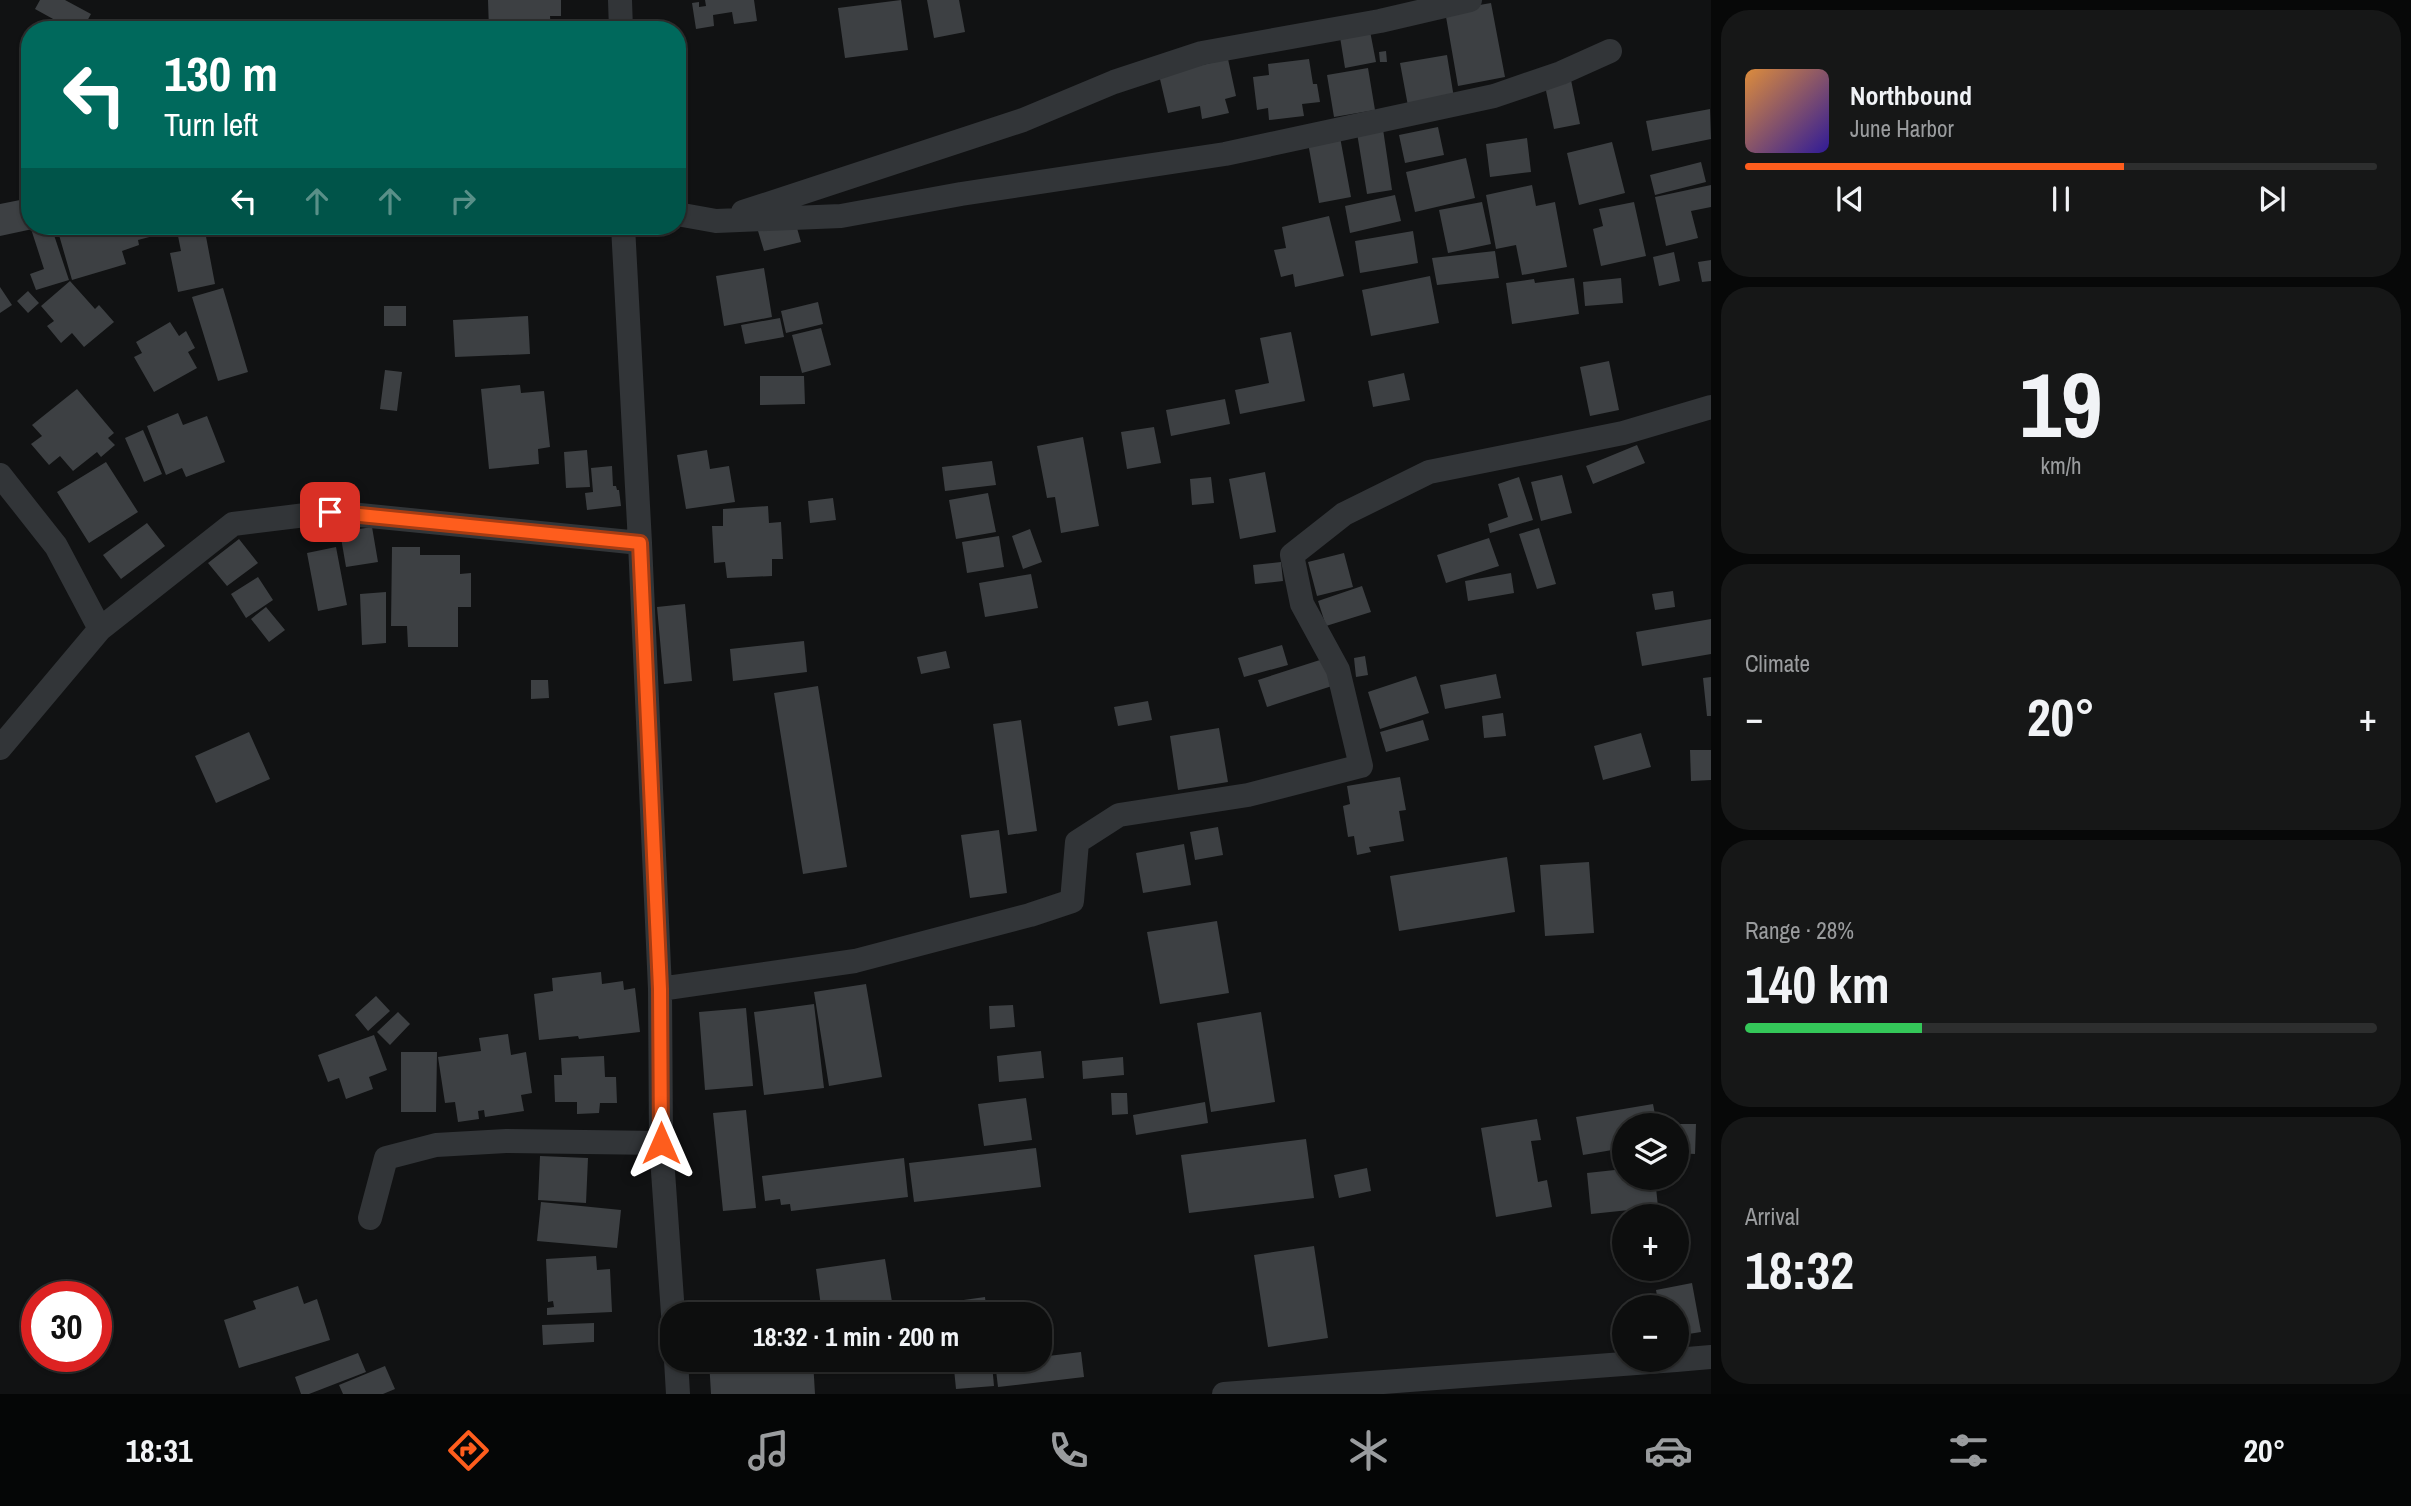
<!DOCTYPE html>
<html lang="en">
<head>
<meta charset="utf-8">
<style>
	body { margin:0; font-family:"Archivo Narrow",sans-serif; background:#161717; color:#f1f3f6; height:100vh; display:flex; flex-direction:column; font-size:26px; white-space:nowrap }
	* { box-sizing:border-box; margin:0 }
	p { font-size:23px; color:#9a9c9e }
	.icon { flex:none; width:38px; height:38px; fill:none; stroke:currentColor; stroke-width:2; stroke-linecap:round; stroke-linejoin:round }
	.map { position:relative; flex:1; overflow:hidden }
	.panel { display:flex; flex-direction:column; gap:10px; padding:10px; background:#070808; width:700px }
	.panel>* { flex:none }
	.hud { position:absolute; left:21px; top:21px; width:665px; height:214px; border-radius:28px; box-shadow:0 2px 5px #0004,0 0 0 2px #2d2e2e; background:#00695c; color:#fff; overflow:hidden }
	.controls { position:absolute; left:1612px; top:1113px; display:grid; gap:14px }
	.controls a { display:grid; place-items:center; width:77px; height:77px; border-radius:50%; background:#0d0e0e; box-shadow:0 2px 5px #0004,0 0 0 2px #2d2e2e; font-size:35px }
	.speed { position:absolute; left:21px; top:1281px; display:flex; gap:14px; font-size:35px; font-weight:700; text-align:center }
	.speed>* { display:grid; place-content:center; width:91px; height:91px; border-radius:50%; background:#0d0e0e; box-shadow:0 2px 5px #0004,0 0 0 2px #2d2e2e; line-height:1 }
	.speed .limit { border:10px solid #d22; background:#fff; color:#111 }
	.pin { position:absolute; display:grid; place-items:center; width:60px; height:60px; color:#fff; margin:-30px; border-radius:14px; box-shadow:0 4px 10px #0006 }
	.me { position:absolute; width:77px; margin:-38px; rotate:0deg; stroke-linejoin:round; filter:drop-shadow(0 0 5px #0008) }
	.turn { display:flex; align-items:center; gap:24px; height:147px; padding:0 28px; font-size:32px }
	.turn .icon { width:91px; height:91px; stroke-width:2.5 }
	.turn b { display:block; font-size:49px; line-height:60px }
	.lanes { display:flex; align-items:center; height:66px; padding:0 28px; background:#0003; justify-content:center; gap:35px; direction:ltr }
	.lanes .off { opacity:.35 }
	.big { font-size:52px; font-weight:800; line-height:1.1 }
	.panel .widget { flex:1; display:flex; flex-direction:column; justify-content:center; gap:10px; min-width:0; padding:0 24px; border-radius:28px; background:#161717 }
	.panel .dial { align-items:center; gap:0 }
	.dial b { font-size:91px; line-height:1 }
	.song { display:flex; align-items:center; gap:21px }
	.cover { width:84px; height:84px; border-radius:10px; background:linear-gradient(135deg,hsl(30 70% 55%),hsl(250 70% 35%)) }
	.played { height:7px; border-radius:4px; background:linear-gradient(90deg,#fe5d1d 60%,#2d2e2e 60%) }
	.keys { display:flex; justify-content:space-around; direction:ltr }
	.heat { display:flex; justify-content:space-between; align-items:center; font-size:38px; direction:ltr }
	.charge { height:10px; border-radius:5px; background:linear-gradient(90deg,#34c759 28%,#2d2e2e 0) }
	.trip { position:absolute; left:660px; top:1302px; width:392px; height:70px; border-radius:28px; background:#0d0e0e; box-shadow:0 2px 5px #0004,0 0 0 2px #2d2e2e; font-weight:800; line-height:70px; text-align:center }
	.tabs { display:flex; height:112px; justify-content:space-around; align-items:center; background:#050606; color:#9a9c9e }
	.tabs .icon { width:49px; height:49px }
	.tabs .current { color:#fe5d1d }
	.tabs b { font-size:32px; color:#f1f3f6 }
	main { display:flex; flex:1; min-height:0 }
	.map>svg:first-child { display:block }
	.building { fill:#3d4043 }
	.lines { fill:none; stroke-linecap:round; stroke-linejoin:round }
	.street { stroke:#323538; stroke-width:24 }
	.route-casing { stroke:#a53c13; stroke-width:18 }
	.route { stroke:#fe5d1d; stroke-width:12 }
</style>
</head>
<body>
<main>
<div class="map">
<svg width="1711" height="1394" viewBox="0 0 1711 1394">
	<rect width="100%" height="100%" fill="#111213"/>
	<path class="building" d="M40 0H65L91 14 82 30H73L35 9Z
		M488 0H561V16H550L551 30H489Z
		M705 0H754L757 21 734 24 732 12 713 15 714 26 696 29 692 3 699 2V7L706 6Z
		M901 0 908 50 845 58 838 8Z
		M927 0H959L965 32 934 38Z
		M1491 3 1505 77 1458 86 1445 11Z
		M173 23 221 28V30H173Z
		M1370 31 1376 62 1345 68 1340 37Z
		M1386 51 1387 62H1380L1379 52Z
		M1447 55 1454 98 1408 106 1400 63Z
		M1228 59 1236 96 1225 99 1229 113 1202 119 1200 106 1168 113 1159 75Z
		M1309 59 1313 84H1317L1320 102 1302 104 1304 116 1269 120 1268 108 1257 110 1253 77 1269 75 1268 64Z
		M1368 68 1375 110 1334 117 1327 75Z
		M1571 80 1580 124 1554 129 1545 86Z
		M1710 109 1711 139 1652 151 1646 121Z
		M1438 127 1444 155 1405 163 1399 135Z
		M1383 129 1392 190 1367 194 1357 133Z
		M1340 137 1351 197 1319 203 1308 143Z
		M1527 138 1531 172 1490 177 1486 144Z
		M1612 142 1625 193 1579 205 1567 153Z
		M1466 158 1475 198 1415 212 1406 172Z
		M1701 162 1706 182 1655 195 1650 175Z
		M1532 185 1536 206 1555 202 1567 267 1522 275 1516 245 1496 249 1486 195Z
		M1711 185V207L1691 211 1698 238 1666 246 1655 197Z
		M1395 195 1401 221 1350 233 1345 206Z
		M30 198V226L42 227 0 236V204Z
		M1482 202 1491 244 1448 253 1439 210Z
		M1634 202 1646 256 1601 266 1593 229 1603 226 1599 209Z
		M1329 216 1344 276 1295 287 1293 274 1281 277 1274 250 1286 248 1282 227Z
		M795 221 801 242 764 251 758 231Z
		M51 226 69 280 36 290 30 274 44 269 32 232Z
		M65 226H171L172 231 138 240 139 245 122 251 126 264 72 280 57 228Z
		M176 226H204L215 284 178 292 170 253 181 251Z
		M1413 231 1418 263 1360 273 1355 241Z
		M1495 251 1499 278 1437 285 1432 258Z
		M1674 252 1680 281 1659 286 1653 257Z
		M1711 260V281L1702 282 1698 262Z
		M764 268 772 317 724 326 716 276Z
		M1430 276 1439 323 1371 336 1362 290Z
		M1574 278 1579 314 1512 324 1506 283 1534 279 1535 283Z
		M1621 278 1623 303 1585 306 1583 282Z
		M70 281 95 309 99 305 114 322 84 347 72 333 61 343 47 326 54 321 41 306Z
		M0 287 12 305 0 313Z
		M223 288 248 372 218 381 192 297Z
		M28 291 39 303 28 313 17 301Z
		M818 302 823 324 786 333 781 311Z
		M384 306H406V326H384Z
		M528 316 530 354 455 357 453 320Z
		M780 318 784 337 745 344 741 325Z
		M170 322 179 336 186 331 195 348 188 352 197 368 154 392 134 357 142 353 136 342Z
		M821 328 831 365 802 373 792 335Z
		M1291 332 1305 401 1240 414 1235 390 1269 383 1260 338Z
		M1609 361 1619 410 1590 416 1580 367Z
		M385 370 402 372 397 411 380 409Z
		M1404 373 1410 400 1373 407 1368 381Z
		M760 376H804L805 404 760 405Z
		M520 385 521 393 544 391 550 447 538 449 539 464 489 469 481 389Z
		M77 389 114 433 108 438 115 445 101 457 97 452 73 471 60 456 49 465 31 444 42 436 32 425Z
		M1225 399 1230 424 1171 436 1166 410Z
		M178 413 183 425 207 416 225 462 186 477 182 468 166 475 147 426Z
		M1154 427 1161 463 1127 469 1121 432Z
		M143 430 162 474 144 482 125 438Z
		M1083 437 1099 526 1061 533 1055 497 1047 498 1037 446Z
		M1637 445 1645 463 1593 484 1586 466Z
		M587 450 590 487 566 488 564 452Z
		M707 450 710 469 729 466 735 502 686 509 677 455Z
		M992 461 996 485 945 491 942 467Z
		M106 462 138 512 89 543 57 492Z
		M612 466 613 486H616L617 490H619L621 506 587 510 585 493 593 492 591 468Z
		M1265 472 1276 532 1240 539 1229 479Z
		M1562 475 1572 513 1541 521 1531 482Z
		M1211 477 1214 503 1192 505 1190 479Z
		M1519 477 1533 520 1490 533 1488 524 1508 517 1498 484Z
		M988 493 996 532 956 539 949 500Z
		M833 498 836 520 810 523 808 501Z
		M768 506 769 523 781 522 783 559H772V576L727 578 725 562 714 563 712 526H723V509Z
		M147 523 165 546 121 579 103 555Z
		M372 527 378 562 346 567 340 532Z
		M1539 528 1556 584 1537 589 1519 534Z
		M1030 529 1042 562 1023 569 1012 536Z
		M999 536 1004 567 967 573 962 542Z
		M1489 538 1499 566 1446 583 1437 555Z
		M239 539 258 563 227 586 208 563Z
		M336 547 347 605 318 611 307 553Z
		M392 547H420V555H460V574L471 573V607H458V647H408L407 626H391Z
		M1344 553 1353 587 1317 596 1308 562Z
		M1281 562 1283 581 1255 584 1253 565Z
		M1511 573 1514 593 1468 601 1465 581Z
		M1031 574 1038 608 985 617 979 583Z
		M258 577 273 600 246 618 231 594Z
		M1362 586 1371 612 1326 626 1318 601Z
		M1673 591 1675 607 1655 610 1652 594Z
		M386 592V643L362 645 360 594Z
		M685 604 692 681 664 684 657 607Z
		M266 607 285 630 269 642 251 619Z
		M1711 619V654L1642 666 1636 632Z
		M804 641 807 672 733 681 730 649Z
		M1282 645 1288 665 1244 677 1238 658Z
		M946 651 950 668 921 674 917 657Z
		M1365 656 1368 675 1356 677 1354 658Z
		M1323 659 1332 686 1267 707 1258 680Z
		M1496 674 1501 698 1445 709 1440 685Z
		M1416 676 1429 713 1380 729 1368 692Z
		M1711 677V716H1707L1703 678Z
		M531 680H548L549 698 531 699Z
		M818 686 847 867 803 874 774 693Z
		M1148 701 1152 720 1118 726 1114 707Z
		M1503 713 1506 736 1484 738 1482 716Z
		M1021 720 1037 831 1008 835 993 724Z
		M1423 720 1429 740 1386 752 1380 732Z
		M1219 728 1228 782 1178 790 1170 736Z
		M249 732 270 779 216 803 195 756Z
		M1641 733 1651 767 1603 780 1594 746Z
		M1690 750H1711V780L1691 781Z
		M1400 777 1406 810 1399 811 1404 841 1369 847 1371 852 1357 855 1354 836 1348 837 1343 806 1350 804 1347 786Z
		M1218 827 1223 855 1195 860 1190 832Z
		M999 830 1007 893 970 898 961 835Z
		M1184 844 1191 885 1143 893 1136 853Z
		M1507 857 1515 912 1399 931 1390 876Z
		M1589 862 1594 933 1545 936 1540 865Z
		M1217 921 1229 993 1160 1004 1147 932Z
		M601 972 602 984 623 981 624 990 635 988 640 1032 579 1039 578 1036 539 1040 534 994 553 991 552 978Z
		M866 984 882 1077 829 1086 814 992Z
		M376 996 390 1011 368 1031 355 1015Z
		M814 1004 824 1088 764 1095 754 1012Z
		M1013 1005 1015 1027 990 1029 989 1006Z
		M746 1008 753 1086 705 1090 699 1012Z
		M398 1012 410 1024 390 1045 377 1032Z
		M1261 1012 1275 1102 1211 1112 1197 1023Z
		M508 1034 511 1055 526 1052 532 1093 521 1095 524 1111 485 1117 484 1110 478 1111 479 1119 458 1122 455 1102 445 1103 438 1057 481 1051 479 1038Z
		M374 1035 387 1070 369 1077 373 1089 346 1099 339 1078 328 1082 318 1055Z
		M1041 1051 1044 1078 999 1082 997 1056Z
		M401 1052H437L436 1112H401Z
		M604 1056 605 1077H616L617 1103H600L599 1113 577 1114V1102H555L554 1075H562L561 1058Z
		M1123 1057 1124 1075 1083 1079 1082 1061Z
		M1111 1093H1127L1128 1114 1112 1115Z
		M1026 1098 1032 1140 984 1146 978 1104Z
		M1205 1102 1208 1123 1136 1135 1133 1115Z
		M1653 1104 1657 1125H1624V1148L1583 1155 1576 1117Z
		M746 1110 756 1208 723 1211 713 1113Z
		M1537 1119 1541 1140 1531 1141 1538 1182 1547 1180 1552 1207 1496 1217 1481 1128Z
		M1676 1124H1696L1695 1154 1676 1153Z
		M1306 1139 1314 1198 1189 1213 1181 1155Z
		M1036 1148 1041 1187 914 1202 909 1163Z
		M540 1156 588 1158 586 1203 538 1200Z
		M904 1158 908 1197 791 1211 790 1204 781 1205 780 1199 765 1201 762 1176Z
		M1367 1168 1371 1191 1339 1198 1334 1175Z
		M1624 1169V1178H1655L1658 1207 1591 1214 1587 1173Z
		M541 1202 621 1210 617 1248 537 1241Z
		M1314 1246 1328 1338 1268 1347 1254 1255Z
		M596 1256 597 1270 610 1269 612 1312 547 1315V1308L554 1307 553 1301 548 1302 546 1259Z
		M885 1259 894 1314H822L816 1269Z
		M1692 1283 1701 1332 1676 1336V1307H1659L1656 1290Z
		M298 1286 304 1304 317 1299 330 1340 239 1368 224 1320 256 1309 253 1301Z
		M985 1297 987 1314H936L935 1304Z
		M594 1323V1342L543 1345 542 1325Z
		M1081 1352 1084 1377 998 1387 995 1362 1040 1360V1357Z
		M358 1353 366 1372 309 1394H301L295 1377Z
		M709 1360H813L815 1394H711Z
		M992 1364 994 1386 956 1389 954 1369Z
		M385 1366 395 1389 383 1394H343L339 1385Z"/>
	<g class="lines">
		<path class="street" d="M620 0 621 30
			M743 212 1023 120 1114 82 1202 53 1380 21 1470 0
			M677 214 716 221 841 216 961 194 1225 154 1494 96 1561 73 1610 51
			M623 226 640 543 660 989 661 1143 673 1314
			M0 475 56 546 100 629
			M0 748 100 629 233 524 330 512 640 543
			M660 989 855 961 1030 915 1072 901 1077 842 1119 815 1248 795 1361 766 1338 670 1302 604 1292 555 1344 514 1429 472 1623 433 1711 407
			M370 1218 386 1158 436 1145 506 1141 661 1143
			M676 1360 678 1394
			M1676 1360 1711 1357
			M1224 1394 1676 1360"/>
	</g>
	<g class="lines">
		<defs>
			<path id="route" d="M330 512 640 543 660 989 661 1143"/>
		</defs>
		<use href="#route" class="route-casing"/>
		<use href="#route" class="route"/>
	</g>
</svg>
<div class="controls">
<a><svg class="icon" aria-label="layers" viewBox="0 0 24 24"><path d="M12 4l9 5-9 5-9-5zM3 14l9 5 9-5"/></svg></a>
<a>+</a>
<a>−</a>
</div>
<div class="speed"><div class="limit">30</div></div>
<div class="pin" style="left:330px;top:512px;background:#d93025"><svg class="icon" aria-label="arrive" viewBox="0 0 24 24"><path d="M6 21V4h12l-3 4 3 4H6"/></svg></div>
<svg class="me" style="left:661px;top:1143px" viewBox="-20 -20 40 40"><path d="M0-17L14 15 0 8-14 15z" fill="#fe5d1d" stroke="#fff" stroke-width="4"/></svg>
<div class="trip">18:32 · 1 min · 200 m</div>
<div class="hud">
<div class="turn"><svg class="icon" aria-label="left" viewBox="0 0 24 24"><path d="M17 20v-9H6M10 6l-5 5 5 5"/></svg><div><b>130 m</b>Turn left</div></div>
<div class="lanes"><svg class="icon" aria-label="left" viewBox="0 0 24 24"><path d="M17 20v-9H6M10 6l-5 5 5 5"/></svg><svg class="icon off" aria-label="ahead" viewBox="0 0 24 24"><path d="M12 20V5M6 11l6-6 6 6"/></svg><svg class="icon off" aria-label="ahead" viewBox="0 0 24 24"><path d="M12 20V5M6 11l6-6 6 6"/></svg><svg class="icon off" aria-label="right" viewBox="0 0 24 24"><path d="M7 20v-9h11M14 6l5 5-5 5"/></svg></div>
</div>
</div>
<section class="panel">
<div class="widget">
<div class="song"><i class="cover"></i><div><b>Northbound</b><p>June Harbor</p></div></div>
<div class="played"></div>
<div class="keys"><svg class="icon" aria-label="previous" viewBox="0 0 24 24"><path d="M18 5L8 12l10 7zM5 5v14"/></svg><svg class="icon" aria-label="pause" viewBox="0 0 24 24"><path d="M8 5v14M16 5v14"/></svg><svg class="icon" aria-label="next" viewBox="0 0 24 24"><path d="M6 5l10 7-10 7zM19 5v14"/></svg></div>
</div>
<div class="widget dial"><b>19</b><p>km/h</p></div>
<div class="widget"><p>Climate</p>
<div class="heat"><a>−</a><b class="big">20°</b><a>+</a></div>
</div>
<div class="widget"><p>Range · 28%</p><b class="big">140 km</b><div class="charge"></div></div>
<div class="widget"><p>Arrival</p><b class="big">18:32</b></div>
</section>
</main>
<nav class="tabs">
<b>18:31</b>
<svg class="icon current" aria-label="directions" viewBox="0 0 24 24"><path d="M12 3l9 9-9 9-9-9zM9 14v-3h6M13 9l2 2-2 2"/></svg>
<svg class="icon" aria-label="music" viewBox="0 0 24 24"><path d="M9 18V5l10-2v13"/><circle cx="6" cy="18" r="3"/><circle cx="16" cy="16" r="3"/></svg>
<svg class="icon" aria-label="phone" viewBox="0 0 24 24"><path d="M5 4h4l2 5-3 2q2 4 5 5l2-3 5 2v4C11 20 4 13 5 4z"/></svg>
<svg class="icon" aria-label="climate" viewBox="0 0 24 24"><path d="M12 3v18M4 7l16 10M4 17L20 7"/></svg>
<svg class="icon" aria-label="car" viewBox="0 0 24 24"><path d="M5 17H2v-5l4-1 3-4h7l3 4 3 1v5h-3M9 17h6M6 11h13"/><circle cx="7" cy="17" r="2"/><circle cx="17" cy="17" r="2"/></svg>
<svg class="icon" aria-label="filters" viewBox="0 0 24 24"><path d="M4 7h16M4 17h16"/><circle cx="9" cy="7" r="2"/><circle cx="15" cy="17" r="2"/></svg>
<b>20°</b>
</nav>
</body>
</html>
